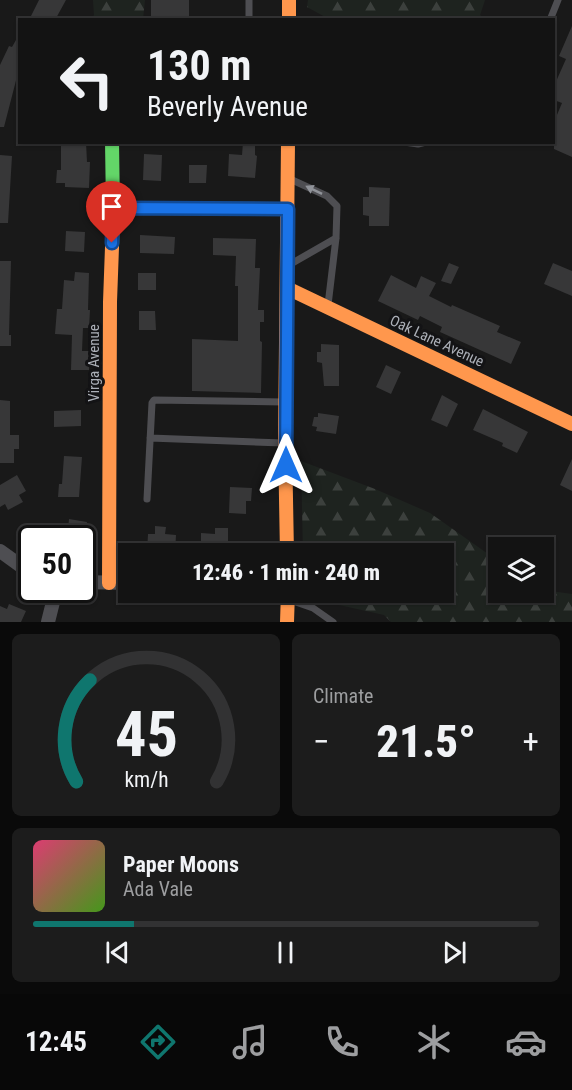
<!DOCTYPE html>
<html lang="en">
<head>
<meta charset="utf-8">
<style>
	body { margin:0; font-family:"Roboto Condensed",sans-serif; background:#1c1c1c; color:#f1f3f6; height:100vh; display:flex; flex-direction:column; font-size:22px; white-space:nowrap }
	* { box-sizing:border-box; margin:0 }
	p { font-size:20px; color:#9d9ea0 }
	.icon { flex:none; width:33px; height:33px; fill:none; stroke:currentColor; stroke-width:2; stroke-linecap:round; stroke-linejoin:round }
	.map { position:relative; height:622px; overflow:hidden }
	.sheet { display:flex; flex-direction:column; gap:12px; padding:12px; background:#0a0a0a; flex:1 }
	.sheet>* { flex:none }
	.hud { position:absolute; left:18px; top:18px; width:537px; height:126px; border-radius:0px; box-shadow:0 2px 4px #0004,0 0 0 2px #323233; background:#131313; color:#f1f3f6; overflow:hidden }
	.tools { position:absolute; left:488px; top:537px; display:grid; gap:12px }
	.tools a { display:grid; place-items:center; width:66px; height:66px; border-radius:0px; background:#131313; box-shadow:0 2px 4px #0004,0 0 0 2px #323233; font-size:30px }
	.speed { position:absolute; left:18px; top:525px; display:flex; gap:12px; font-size:30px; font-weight:700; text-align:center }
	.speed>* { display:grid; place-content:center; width:78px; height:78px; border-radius:50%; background:#131313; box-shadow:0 2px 4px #0004,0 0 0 2px #323233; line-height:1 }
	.speed .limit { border:3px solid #111; border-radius:9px; background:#fff; color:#111 }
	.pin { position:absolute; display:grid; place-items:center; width:51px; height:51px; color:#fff; margin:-62px -26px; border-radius:50% 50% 50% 0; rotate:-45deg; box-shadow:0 0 6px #0007 }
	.pin .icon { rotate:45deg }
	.me { position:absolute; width:66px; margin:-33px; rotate:0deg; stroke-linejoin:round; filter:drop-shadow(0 0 4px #0008) }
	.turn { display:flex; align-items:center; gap:21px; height:126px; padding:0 30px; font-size:27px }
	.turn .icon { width:78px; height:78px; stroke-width:2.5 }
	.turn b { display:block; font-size:42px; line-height:51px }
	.big { font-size:45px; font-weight:800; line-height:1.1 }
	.sheet .tile { flex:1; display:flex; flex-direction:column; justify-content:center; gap:9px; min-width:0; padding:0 21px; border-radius:9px; background:#1c1c1c }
	.sheet .dial { align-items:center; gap:0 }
	.dial svg { height:156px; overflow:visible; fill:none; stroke:#323233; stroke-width:7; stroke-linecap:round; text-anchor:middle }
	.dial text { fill:#f1f3f6; stroke:none }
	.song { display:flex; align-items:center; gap:18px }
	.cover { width:72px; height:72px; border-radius:9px; background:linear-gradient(135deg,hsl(340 70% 55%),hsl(100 70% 35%)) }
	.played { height:6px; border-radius:3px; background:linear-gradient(90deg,#0f766e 20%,#323233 20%) }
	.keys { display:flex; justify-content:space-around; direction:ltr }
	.heat { display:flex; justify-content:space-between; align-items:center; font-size:33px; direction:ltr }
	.sheet .tiles { flex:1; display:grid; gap:12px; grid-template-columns:1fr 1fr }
	.tile:last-child { grid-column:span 2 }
	.trip { position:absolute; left:118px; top:543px; width:336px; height:60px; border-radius:0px; background:#131313; box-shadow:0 2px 4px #0004,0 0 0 2px #323233; font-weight:800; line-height:60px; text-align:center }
	.tab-bar { display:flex; height:96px; justify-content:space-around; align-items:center; background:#080808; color:#9d9ea0 }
	.tab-bar .icon { width:42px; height:42px }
	.tab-bar .selected { color:#0f766e }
	.tab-bar b { font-size:27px; color:#f1f3f6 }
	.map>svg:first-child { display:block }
	.forest { fill:url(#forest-firs) }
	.building { fill:#373738 }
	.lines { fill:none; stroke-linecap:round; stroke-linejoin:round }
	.lane { stroke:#4e4e52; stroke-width:7 }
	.street { stroke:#4e4e52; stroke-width:14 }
	.fast { stroke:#63d668; stroke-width:14 }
	.slow { stroke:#ff974d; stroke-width:14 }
	.oneway { fill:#909399 }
	.route-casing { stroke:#114b97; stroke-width:15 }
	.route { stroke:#1a73e8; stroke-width:10 }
	.labels { text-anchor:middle; stroke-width:6; stroke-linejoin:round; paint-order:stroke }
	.street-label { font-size:15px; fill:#acb0b8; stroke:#131315 }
</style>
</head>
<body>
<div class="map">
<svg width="572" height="622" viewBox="0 0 572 622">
	<defs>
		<pattern id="forest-firs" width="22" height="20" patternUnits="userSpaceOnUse" patternTransform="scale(1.5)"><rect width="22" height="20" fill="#1e231f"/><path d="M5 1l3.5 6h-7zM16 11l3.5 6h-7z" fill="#3c403d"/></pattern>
	</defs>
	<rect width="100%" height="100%" fill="#191919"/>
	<path class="forest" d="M93 0H145L143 19H92L94 15Z
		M308 0H485L480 15 485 19H329L307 7Z
		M301 461 375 489 430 513 498 561V592H543V590L572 594V622H391L384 615 335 604 320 598 313 593 444 592V554L303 553Z"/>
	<path class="building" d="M39 0H66L55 20H29Z
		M151 0H189V17L170 16V20H151Z
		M572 26V157L554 149V122L562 103 554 100V86L566 59 559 56Z
		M20 33V65L4 127H0V65L9 46 12 47Z
		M61 142H86L87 162H90L89 188 65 187V183H56L57 170H61Z
		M243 142H255V155L257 156 255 178 228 176 229 154 242 155Z
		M144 154 162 155 161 181 143 180Z
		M0 155 12 156 8 223H0Z
		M189 165H207L206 183H189Z
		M369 187 390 188 389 226H369V216L363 215V197H369Z
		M66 231 85 232 84 252 65 251Z
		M140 235 175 237 174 254 140 253Z
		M213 238 256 239 255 268H260L258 310H264V322H260V341L262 342 261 393 192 391V339L238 341V286H235L236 256 213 255Z
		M0 261H11L9 335H11V346H0Z
		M449 263 459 267 451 284 441 281Z
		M553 263 572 271V296L544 284Z
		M75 272 89 273 88 310H90L89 328H83L82 351H90L89 370H71L72 335 55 334 57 309H62L64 280 74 281Z
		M138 273H156V290H138Z
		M391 275 416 288 421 276 436 283 429 296 451 307 452 305 500 326 497 332 521 342 511 364 440 332 442 327 420 316 418 320 378 301Z
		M139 311H155L156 330H139Z
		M321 344 339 345V386H324L322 363 317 362V352H321Z
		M386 365 401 372 391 394 376 387Z
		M442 395 458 404 447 427 431 420Z
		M0 400 10 401V435H19V449H14V463H0Z
		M483 409 528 432 517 453 502 446 503 443 473 430Z
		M81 410V426L54 427V411Z
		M318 413 339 416 336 434 316 431 317 427 312 426 314 417H318Z
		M64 456 82 457 79 497H58L59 484H62Z
		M572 459V491L560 485Z
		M17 475 26 491 19 495 23 502 8 510 5 504 0 507V485Z
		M230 487 252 488 251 501H246V514L229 513Z
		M69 519 87 522 85 538H42L44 527 68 530Z
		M155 526 166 527 165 534 176 535 175 553 147 552 148 534H155Z
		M215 528H228V554H207V552L201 551V533L215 534Z
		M9 604 26 611 21 622H0V606L7 609Z"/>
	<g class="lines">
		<path class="lane" d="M249 0V20
			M550 20 558 0
			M404 142 418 144 426 142
			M290 179 327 196 337 206 336 238 328 305
			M289 265 336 238
			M150 438 283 443
			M147 499 152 403 154 400 283 402
			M290 600 313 608 333 622"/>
		<path class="street" d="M113 208 288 209
			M0 551 21 566 32 570
			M82 582 129 583
			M48 622 56 590"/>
		<path class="fast" d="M112 247 113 208 112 142"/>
		<path class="slow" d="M289 0V20
			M287 288 572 424
			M287 554 285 443 288 142
			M109 583 110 302 112 247
			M287 622 288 592"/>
	</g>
	<defs><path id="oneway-solid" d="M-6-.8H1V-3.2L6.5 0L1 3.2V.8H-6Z" transform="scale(1.5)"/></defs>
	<use class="oneway" href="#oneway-solid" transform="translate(314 190) rotate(-154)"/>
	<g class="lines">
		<defs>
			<path id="route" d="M112 243 113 208 288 209 286 465"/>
		</defs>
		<use href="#route" class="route-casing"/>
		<use href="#route" class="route"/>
	</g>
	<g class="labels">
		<g class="street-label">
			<text transform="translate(437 341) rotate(25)" y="5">Oak Lane Avenue</text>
			<text transform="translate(94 363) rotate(-90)" y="5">Virga Avenue</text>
		</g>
	</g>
</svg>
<div class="tools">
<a><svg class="icon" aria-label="layers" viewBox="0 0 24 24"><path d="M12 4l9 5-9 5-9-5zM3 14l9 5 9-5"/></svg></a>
</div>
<div class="speed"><div class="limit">50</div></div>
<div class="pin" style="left:112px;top:243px;background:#d93025"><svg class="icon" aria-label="arrive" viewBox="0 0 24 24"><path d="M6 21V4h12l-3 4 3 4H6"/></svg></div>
<svg class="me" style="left:286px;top:465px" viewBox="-20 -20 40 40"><path d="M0-17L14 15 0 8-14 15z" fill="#1a73e8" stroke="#fff" stroke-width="4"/></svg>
<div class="trip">12:46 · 1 min · 240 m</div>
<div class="hud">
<div class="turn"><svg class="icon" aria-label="left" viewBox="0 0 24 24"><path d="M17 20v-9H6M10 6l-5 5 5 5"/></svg><div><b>130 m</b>Beverly Avenue</div></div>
</div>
</div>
<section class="sheet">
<div class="tiles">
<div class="tile dial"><svg viewBox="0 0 100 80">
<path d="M14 69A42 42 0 1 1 86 69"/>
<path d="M14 69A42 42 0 0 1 21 17" stroke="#0f766e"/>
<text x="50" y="56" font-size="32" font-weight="700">45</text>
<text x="50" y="72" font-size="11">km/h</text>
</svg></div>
<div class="tile"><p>Climate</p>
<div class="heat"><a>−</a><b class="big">21.5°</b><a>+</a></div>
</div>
<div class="tile">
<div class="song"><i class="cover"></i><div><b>Paper Moons</b><p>Ada Vale</p></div></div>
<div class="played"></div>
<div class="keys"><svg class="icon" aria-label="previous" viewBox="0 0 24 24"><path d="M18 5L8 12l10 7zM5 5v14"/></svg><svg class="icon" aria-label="pause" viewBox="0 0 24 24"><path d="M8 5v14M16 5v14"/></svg><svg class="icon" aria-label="next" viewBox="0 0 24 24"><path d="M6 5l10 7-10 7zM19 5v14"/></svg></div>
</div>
</div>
</section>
<nav class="tab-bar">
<b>12:45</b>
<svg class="icon selected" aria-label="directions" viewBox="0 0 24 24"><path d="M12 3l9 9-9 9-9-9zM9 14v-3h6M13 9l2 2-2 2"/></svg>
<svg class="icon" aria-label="music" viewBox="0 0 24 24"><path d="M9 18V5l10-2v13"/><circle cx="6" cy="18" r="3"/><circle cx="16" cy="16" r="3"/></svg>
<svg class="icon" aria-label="phone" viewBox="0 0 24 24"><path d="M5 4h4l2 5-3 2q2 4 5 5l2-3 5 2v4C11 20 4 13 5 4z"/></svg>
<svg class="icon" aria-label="climate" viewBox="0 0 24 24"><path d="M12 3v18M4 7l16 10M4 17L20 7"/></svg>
<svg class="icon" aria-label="car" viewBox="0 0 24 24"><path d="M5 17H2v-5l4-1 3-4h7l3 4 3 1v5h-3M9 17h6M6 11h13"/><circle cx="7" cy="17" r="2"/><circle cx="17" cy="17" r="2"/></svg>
</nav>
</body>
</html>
